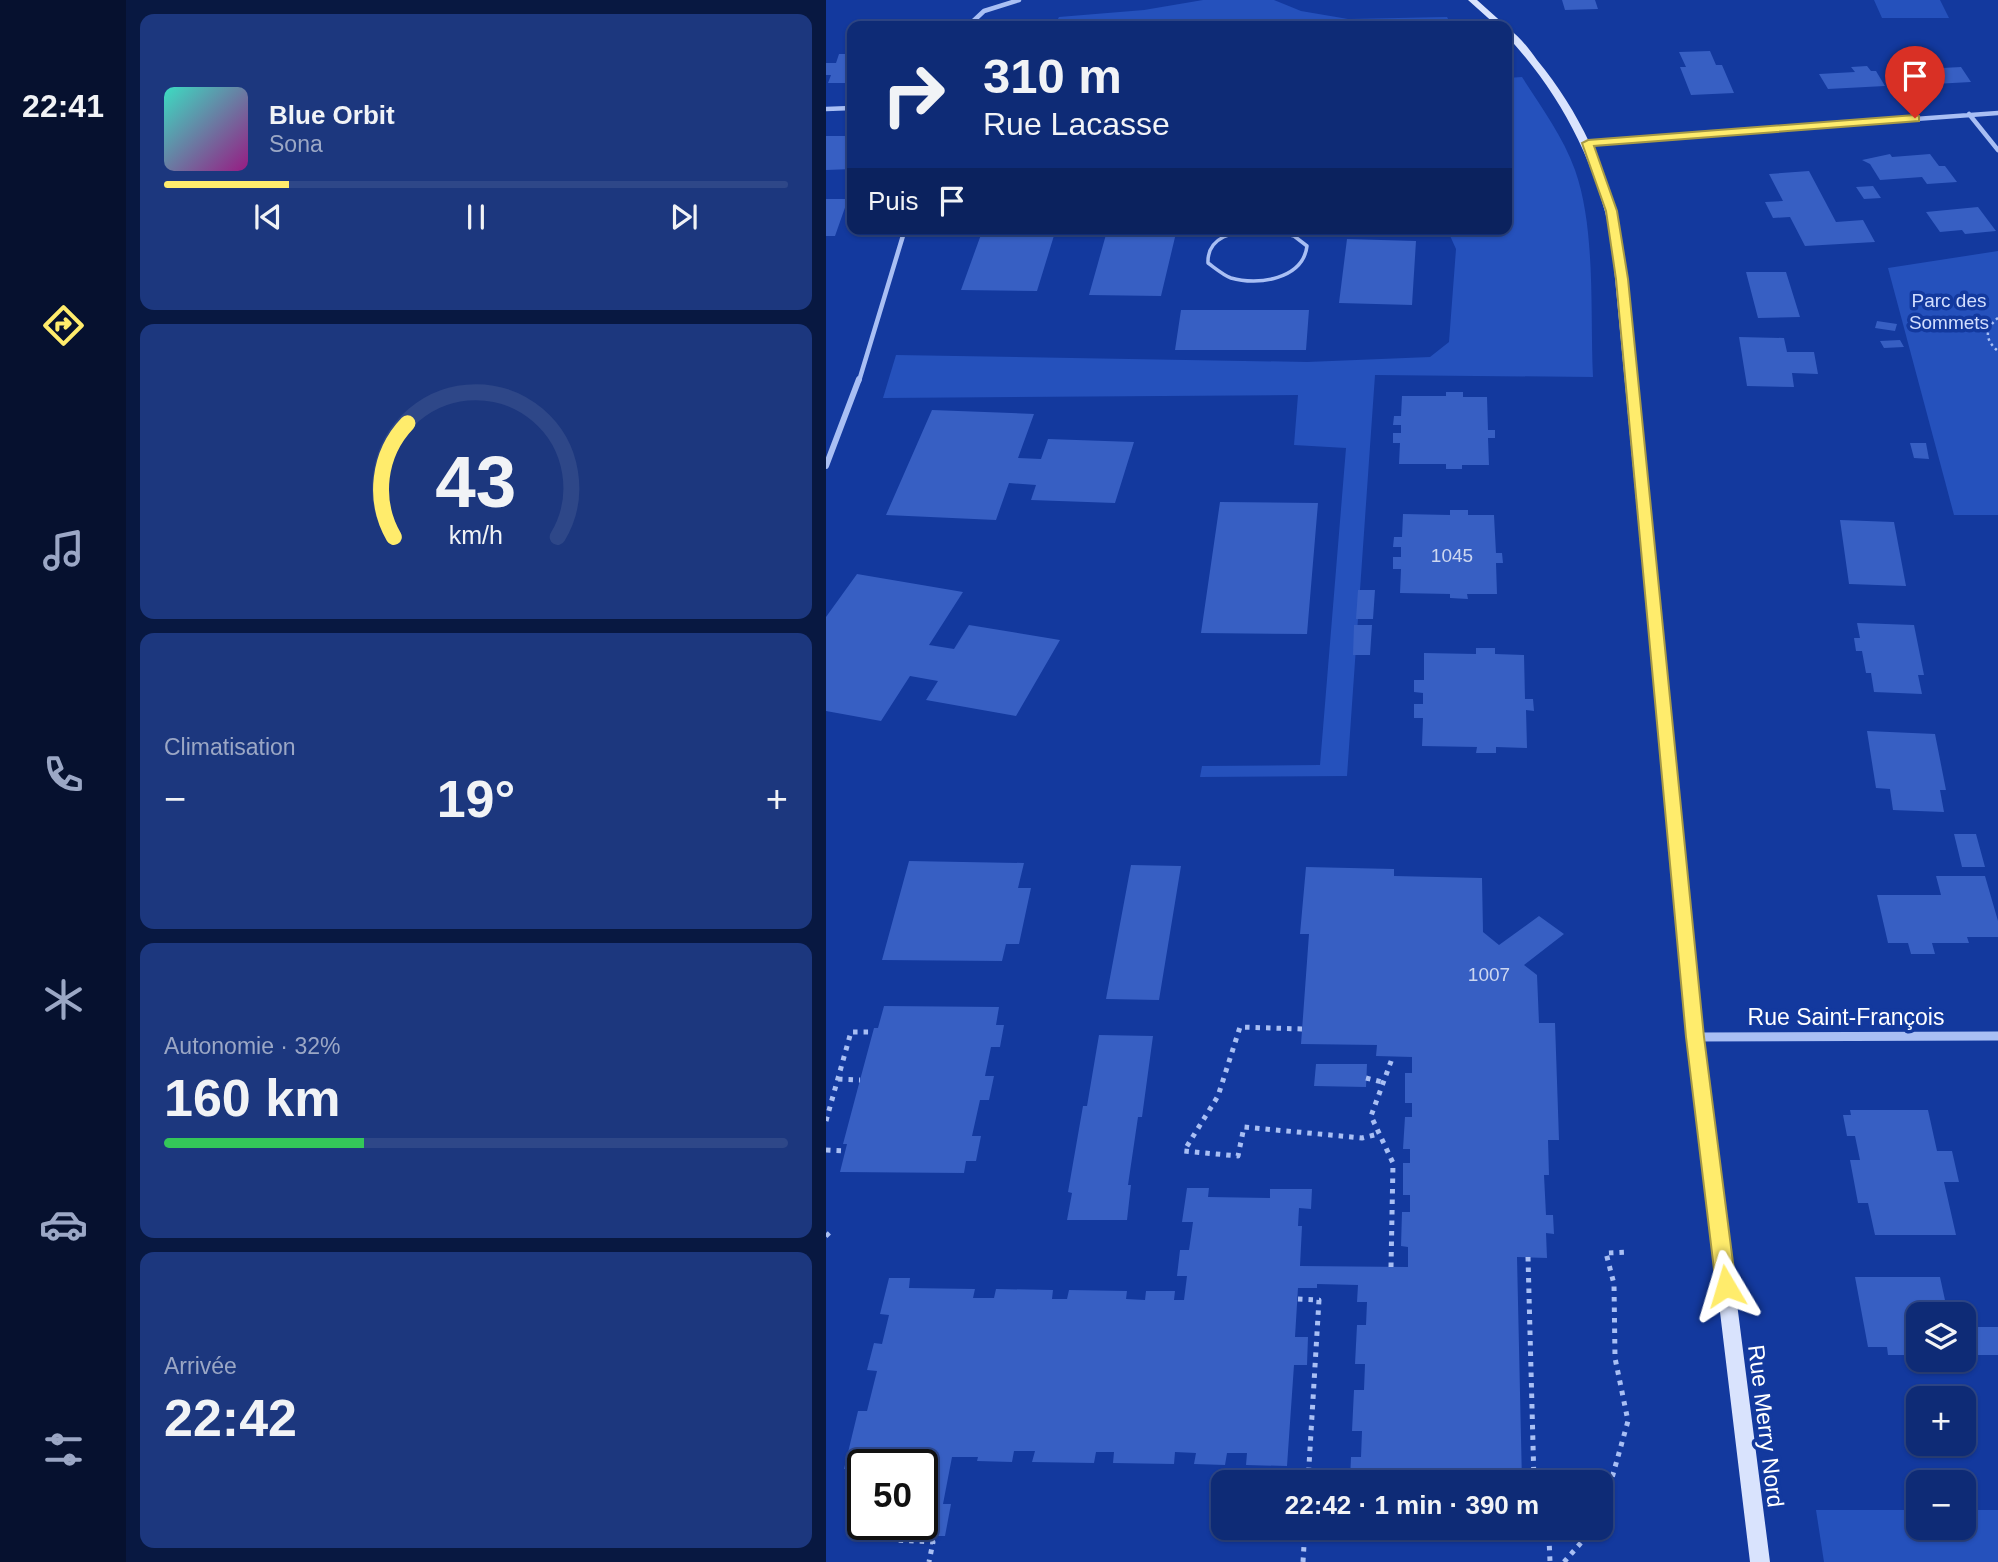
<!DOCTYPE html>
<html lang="fr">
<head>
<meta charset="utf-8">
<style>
	body { margin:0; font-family:Helvetica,sans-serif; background:#1c377e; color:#f1f3f6; height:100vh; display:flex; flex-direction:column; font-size:26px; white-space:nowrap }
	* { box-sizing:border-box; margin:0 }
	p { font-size:23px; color:#9ba7c5 }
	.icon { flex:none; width:38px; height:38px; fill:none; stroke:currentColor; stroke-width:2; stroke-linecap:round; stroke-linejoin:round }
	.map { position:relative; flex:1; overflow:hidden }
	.drawer { display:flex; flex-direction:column; gap:14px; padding:14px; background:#081841; width:700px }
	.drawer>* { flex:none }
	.banner { position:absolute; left:21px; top:21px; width:665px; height:214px; border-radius:14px; box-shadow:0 2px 5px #0004,0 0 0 2px #2e4788; background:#0e2b76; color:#f1f3f6; overflow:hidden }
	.fabs { position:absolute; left:1080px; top:1302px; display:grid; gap:14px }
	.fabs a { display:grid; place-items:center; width:70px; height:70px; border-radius:14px; background:#0e2b76; box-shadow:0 2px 5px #0004,0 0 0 2px #2e4788; font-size:35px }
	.speed { position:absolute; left:21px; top:1449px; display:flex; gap:14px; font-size:35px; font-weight:700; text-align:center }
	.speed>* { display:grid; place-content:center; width:91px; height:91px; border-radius:50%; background:#0e2b76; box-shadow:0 2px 5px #0004,0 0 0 2px #2e4788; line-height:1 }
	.speed .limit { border:4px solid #111; border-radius:10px; background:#fff; color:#111 }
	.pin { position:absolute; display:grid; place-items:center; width:60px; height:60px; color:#fff; margin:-72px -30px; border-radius:50% 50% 50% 0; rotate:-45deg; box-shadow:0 0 7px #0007 }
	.pin .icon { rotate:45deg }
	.me { position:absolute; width:77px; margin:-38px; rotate:353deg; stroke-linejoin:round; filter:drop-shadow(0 0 5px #0008) }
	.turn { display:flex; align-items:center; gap:24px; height:147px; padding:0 21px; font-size:32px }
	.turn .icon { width:91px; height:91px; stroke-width:2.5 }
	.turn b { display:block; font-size:49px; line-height:60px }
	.then { display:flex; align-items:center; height:66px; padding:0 21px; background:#0003; gap:14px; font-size:26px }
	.big { font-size:52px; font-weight:800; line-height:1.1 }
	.drawer .card { flex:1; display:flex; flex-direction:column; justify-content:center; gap:10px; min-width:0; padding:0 24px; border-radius:14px; background:#1c377e }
	.drawer .dial { align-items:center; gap:0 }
	.dial svg { height:182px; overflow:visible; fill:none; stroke:#2e4788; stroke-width:7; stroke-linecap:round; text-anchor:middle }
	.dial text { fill:#f1f3f6; stroke:none }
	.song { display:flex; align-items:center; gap:21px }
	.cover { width:84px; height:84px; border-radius:10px; background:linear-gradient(135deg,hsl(170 70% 55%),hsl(310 70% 35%)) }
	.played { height:7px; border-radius:4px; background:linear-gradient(90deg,#ffec6c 20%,#2e4788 20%) }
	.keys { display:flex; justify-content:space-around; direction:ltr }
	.heat { display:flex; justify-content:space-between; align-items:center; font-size:38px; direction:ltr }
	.charge { height:10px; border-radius:5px; background:linear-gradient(90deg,#34c759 32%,#2e4788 0) }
	.trip { position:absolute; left:385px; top:1470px; width:402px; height:70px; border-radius:14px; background:#0e2b76; box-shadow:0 2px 5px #0004,0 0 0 2px #2e4788; font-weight:800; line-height:70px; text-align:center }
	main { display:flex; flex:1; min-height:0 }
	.tabs { display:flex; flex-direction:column; width:126px; justify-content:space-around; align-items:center; background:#06112f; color:#9ba7c5 }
	.tabs .icon { width:49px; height:49px }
	.tabs .selected { color:#ffec6c }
	.tabs b { font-size:32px; color:#f1f3f6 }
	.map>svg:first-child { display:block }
	.green { fill:#2551bc }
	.building { fill:#375fc3 }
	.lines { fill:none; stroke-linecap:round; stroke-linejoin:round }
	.path-far1 { stroke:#a9bff4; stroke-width:2.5; stroke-dasharray:2.5 3.5; stroke-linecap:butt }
	.path { stroke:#a9bff4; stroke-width:5; stroke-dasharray:4.5 6; stroke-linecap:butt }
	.lane { stroke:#a9bff4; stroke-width:3.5 }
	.street-far2 { stroke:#a9bff4; stroke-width:4.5 }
	.street-far1 { stroke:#a9bff4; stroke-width:6 }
	.street { stroke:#a9bff4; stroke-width:9 }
	.secondary { fill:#d9e3fd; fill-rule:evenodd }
	.route { fill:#ffec6c; stroke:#a69946; stroke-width:2 }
	.labels { text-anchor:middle; stroke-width:7; stroke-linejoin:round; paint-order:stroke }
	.far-park-label { font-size:19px; fill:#d2defe; stroke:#13399e }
	.number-label { font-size:19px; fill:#cdd7f0 }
	.street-label { font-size:23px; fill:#fff; stroke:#13399e }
</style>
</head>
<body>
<main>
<nav class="tabs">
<b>22:41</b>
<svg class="icon selected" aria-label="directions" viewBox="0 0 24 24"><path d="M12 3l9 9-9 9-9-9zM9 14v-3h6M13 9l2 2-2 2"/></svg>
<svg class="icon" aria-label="music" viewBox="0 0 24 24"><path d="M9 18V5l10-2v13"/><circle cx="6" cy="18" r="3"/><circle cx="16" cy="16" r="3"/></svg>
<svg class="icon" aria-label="phone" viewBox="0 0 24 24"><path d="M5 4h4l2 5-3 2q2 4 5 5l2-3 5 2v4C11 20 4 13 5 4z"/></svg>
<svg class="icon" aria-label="climate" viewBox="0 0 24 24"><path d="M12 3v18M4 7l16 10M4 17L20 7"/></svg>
<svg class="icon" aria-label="car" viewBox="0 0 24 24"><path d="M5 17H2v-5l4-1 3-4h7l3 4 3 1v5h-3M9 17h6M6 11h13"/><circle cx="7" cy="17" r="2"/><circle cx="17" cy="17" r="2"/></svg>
<svg class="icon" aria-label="filters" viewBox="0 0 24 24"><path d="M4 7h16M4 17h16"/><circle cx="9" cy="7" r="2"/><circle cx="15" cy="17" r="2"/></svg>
</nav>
<section class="drawer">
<div class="card">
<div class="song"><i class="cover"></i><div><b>Blue Orbit</b><p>Sona</p></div></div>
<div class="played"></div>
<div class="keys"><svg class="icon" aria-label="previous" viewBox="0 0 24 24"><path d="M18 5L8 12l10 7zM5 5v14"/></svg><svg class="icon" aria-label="pause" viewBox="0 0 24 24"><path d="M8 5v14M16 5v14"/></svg><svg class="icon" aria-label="next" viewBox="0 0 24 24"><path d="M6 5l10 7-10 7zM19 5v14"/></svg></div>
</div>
<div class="card dial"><svg viewBox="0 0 100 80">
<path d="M14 69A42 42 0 1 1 86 69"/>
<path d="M14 69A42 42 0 0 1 20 19" stroke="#ffec6c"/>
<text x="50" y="56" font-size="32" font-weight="700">43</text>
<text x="50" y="72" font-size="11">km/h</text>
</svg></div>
<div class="card"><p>Climatisation</p>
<div class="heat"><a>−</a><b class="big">19°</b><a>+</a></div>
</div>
<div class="card"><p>Autonomie · 32%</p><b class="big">160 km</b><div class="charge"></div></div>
<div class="card"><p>Arrivée</p><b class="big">22:42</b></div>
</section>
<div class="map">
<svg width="1172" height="1562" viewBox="0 0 1172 1562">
	<rect width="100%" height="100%" fill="#13399e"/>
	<path class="green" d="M377 0H448L475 11 522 19 621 17 626 26H228L233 17 318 10Z
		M1048 0H1114L1123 18H1056Z
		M696 77C715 107 737 136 749 170 770 229 764 313 767 377L549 375 521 776 374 777 376 766 494 765 520 448 468 445 472 395 57 398 70 355 481 362 604 357 623 342 630 249 621 229H681V78Z
		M1172 251V515H1128L1062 268Z
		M990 1510H1092V1528H1138V1510H1172V1562H998Z"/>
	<path class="building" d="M736 0H769L772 9 739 10Z
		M884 51 890 65H896L908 93 865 95 854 67H860L853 52Z
		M13 54H26V83H2L5 75H0V63H10Z
		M1041 66 1045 71H1050L1059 86 1002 89 993 74 1029 72 1025 67Z
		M1135 67 1145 82 1090 85 1079 70Z
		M0 136H26V169L0 170Z
		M1064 154 1066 157 1104 154 1113 166H1119L1131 182 1101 184 1096 177 1054 180 1044 164 1036 160Z
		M983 171 1010 222 1037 220 1049 242 979 246 964 217 947 218 939 202 957 201 943 174Z
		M1047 186 1055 198 1038 199 1030 187Z
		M0 199H22L9 236H0Z
		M1152 207 1170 231 1139 234 1136 230 1114 232 1100 212Z
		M157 229H230L211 291 135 290Z
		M281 231 350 233 335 296 263 295Z
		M521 239 590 241 586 305 513 303Z
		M920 272H960L974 317 932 318Z
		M355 310H483L480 350H349Z
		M1051 321 1071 324 1069 331 1049 328Z
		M913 337 958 338 961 352H988L992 374 966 373 968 387 921 386Z
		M1074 340 1078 347 1058 348 1054 341Z
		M620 392H637V397H661L662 430H669V438H662L663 465H636V469H620V464H573L574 443H567V433H575V425H567L568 416H575L576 396H620Z
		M106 410 208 414 192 458 215 459 222 439 308 442 289 503 205 500 210 485 183 483 170 520 60 515Z
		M1084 443H1100L1103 459 1088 458Z
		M394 502 492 503 481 634 375 633Z
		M624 510H642V515H668L670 553H676L677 563H670L671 594H641L642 599 624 598V594L574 593 575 569H567V557H575V547H567L568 537H576L577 514 624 515Z
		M1014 520 1068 522 1080 586 1023 584Z
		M31 574 137 592 103 645 128 649 143 625 234 640 190 716 100 700 112 681 84 676 55 721 0 711V617Z
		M532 590H549L547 619H530Z
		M1031 623 1088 625 1098 675H1092L1096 694 1048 692 1045 673H1040L1036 651H1030L1028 638H1034Z
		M528 625H546L544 655H527Z
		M650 648H669V654L698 655 699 699H707L708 711 700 710 701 748 670 747V753H650L651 747 596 746 597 718H588V704H597V693L588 692V680H598V653L650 654Z
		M1041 731 1109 734 1120 790H1114L1118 812 1067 810 1064 789 1050 788Z
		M1128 834H1150L1159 867H1136Z
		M83 861 198 863 192 888H205L193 944H180L176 961 56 960Z
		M305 865 355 866 333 1000 280 999Z
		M480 867 568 869V876L656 878 657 932 673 945 713 916 738 934 698 965 711 975 713 1023H729L733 1140H722L723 1175H718L720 1215H727L728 1234 720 1233 721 1258 691 1257 696 1482H571V1479H524L525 1457H535L536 1431H526L528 1390H538L539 1364H529L531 1325H540L541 1302H531L532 1285 491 1284V1288H472L469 1337H482L481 1365H468L461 1466 420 1465 421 1453H401L399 1465 368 1464 370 1453 349 1452 348 1464 287 1463 288 1452H270L268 1463 206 1462 209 1451H188L186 1462 151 1461 152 1457H126L117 1504H125L119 1536H78L80 1524H96V1465H37V1518L21 1517 27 1493H22L28 1469H18L32 1411H41L51 1371 41 1370 48 1343 56 1344 63 1315 54 1314 63 1278H84L83 1288 149 1289 147 1298H168L170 1289 227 1290 226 1299H241L243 1290 301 1291 300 1299 319 1300 320 1291H349L348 1300H358L361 1276H351L354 1250H363L367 1222H356L361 1188H383L382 1197 444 1198V1189H486L485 1209 473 1208 472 1226H476L474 1266 582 1267V1247L575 1246 576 1212H584V1195H577V1163H584V1149H577L579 1117H586V1103H579V1073H586V1057L550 1056 551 1045 475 1044 483 934H474Z
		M1110 876H1159L1172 921V937H1141L1143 943H1106L1109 954H1085L1082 943H1062L1051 895H1115Z
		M58 1006 173 1007 170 1025H178L174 1047H165L159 1076H168L163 1100H154L146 1136H155L150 1161H140L138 1173 14 1172 21 1144H17L34 1080 48 1028H52Z
		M273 1035 327 1036 316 1117H312L302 1185H305L301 1220H241L246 1193 242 1192 257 1106H261Z
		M490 1064H541L540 1087 488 1086Z
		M1024 1110H1102L1111 1151H1126L1133 1182H1118L1130 1235H1049L1042 1203H1032L1024 1160H1034L1029 1136H1021L1017 1115H1025Z
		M1029 1277H1114L1122 1314H1092V1355H1062L1061 1347H1042Z
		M1138 1327H1172V1355H1138Z
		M1094 1360H1132L1134 1369H1096Z"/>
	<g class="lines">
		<path class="path-far1" d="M1172 318C1158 329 1159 340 1172 351"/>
		<path class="path" d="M476 1029 414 1027 392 1096 358 1151 412 1156 418 1127 536 1138 552 1134
			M540 1078 556 1082
			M12 1079 34 1080
			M0 1121 25 1032H47
			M0 1150 20 1151
			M0 1233 4 1237
			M702 1257 708 1482
			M565 1267 567 1163 545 1116 567 1056
			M472 1299 493 1300 482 1482
			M775 1517 802 1421 789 1358 788 1284 780 1253 803 1252
			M71 1524 68 1540 107 1542 103 1562
			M479 1534 723 1538 724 1562
			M477 1562 479 1528
			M738 1562 768 1528"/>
		<path class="lane" d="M430 229C408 232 381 236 382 263 389 268 397 275 405 278 432 286 477 279 481 246L468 236 439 229"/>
		<path class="street-far2" d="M142 26 158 11 193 0
			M0 109 26 108
			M1143 114 1172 150
			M762 143 1172 113
			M33 381 79 229"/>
		<path class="street-far1" d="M0 466 33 379"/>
		<path class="street" d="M869 1037 1172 1036"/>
		<path class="secondary" d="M642 0H651L680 26H671Z
			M681 28C693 35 703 49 711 60 754 112 780 170 795 236L877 1037 944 1562H924L861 1037 785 236C768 158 734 94 681 36Z"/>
	</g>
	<path class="route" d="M1089 115 1093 116V121L768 146 791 211 802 279 878 1037 910 1286 907 1292 900 1295 893 1292 890 1286 860 1037 790 279 780 211 756 143 762 140Z"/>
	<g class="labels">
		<g class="far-park-label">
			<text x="1123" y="307">Parc des<tspan x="1123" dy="22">Sommets</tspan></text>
		</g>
		<g class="number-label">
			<text x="626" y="562">1045</text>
			<text x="663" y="981">1007</text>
		</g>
		<g class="street-label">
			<text x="1020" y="1025">Rue Saint-François</text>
			<text transform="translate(940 1426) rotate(83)" y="8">Rue Merry Nord</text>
		</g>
	</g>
</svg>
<div class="fabs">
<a><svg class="icon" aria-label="layers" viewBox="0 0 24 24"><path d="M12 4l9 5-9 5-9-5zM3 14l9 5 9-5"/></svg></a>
<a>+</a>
<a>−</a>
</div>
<div class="speed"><div class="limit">50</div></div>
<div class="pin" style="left:1089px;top:118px;background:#d93025"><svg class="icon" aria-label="arrive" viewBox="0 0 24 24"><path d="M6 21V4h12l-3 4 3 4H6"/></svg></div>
<svg class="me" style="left:900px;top:1286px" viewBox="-20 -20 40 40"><path d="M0-17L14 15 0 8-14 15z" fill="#ffec6c" stroke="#fff" stroke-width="4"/></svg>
<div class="trip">22:42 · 1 min · 390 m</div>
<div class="banner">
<div class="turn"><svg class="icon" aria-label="right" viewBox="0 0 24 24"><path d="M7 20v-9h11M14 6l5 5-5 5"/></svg><div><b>310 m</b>Rue Lacasse</div></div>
<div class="then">Puis<svg class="icon" aria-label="arrive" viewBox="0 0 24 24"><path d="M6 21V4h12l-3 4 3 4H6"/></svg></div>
</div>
</div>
</main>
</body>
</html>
